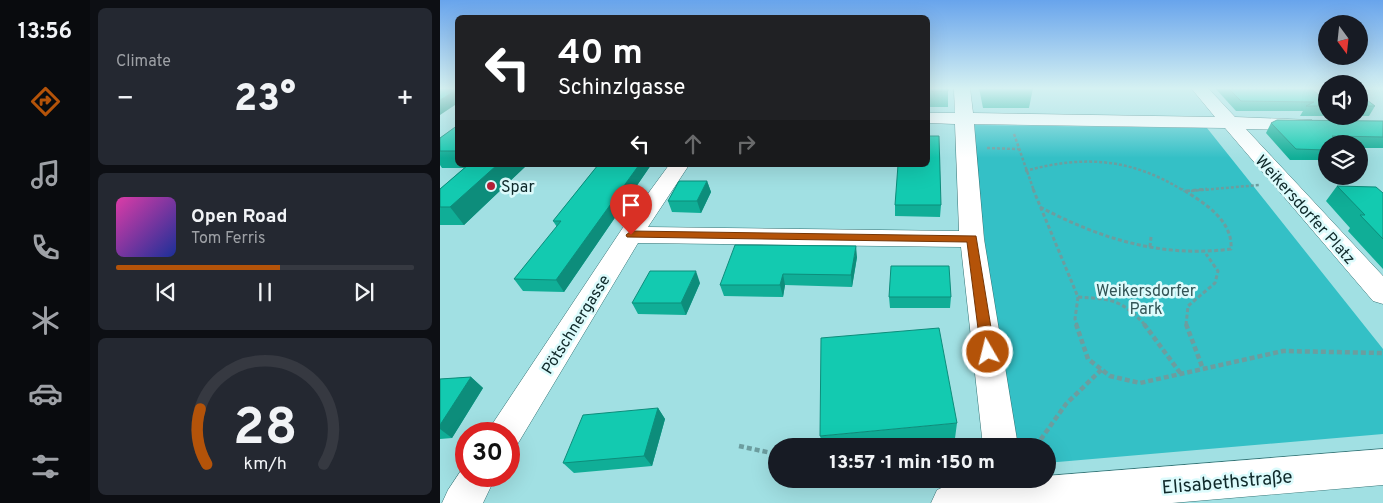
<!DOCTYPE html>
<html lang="en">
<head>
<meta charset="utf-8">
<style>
	body { margin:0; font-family:Overpass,sans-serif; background:#242831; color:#f1f3f6; height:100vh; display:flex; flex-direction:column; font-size:19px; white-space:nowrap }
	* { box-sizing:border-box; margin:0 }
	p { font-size:16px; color:#9ea1a6 }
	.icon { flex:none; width:28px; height:28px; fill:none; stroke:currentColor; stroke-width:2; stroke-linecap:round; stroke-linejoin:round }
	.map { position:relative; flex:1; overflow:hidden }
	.side { display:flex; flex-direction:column; gap:8px; padding:8px; background:#0d0f14; width:350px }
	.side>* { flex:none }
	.guide { position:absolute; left:15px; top:15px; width:475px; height:152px; border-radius:8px; box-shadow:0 5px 20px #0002; background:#202124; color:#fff; overflow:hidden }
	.needle { width:32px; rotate:165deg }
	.fabs { position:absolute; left:878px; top:15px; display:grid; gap:10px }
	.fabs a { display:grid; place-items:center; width:50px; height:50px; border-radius:50%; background:#171b24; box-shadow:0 5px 20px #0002; font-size:25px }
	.speed { position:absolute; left:15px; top:422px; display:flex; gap:10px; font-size:25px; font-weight:700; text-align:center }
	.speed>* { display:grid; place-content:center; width:65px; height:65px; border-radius:50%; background:#171b24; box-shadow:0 5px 20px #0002; line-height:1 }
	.speed .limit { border:8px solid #d22; background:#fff; color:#111 }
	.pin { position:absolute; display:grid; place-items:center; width:42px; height:42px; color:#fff; margin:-51px -21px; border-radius:50% 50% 50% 0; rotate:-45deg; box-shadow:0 0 5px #0007 }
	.pin .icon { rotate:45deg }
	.me { position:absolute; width:55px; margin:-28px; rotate:352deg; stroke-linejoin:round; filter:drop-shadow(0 0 4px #0008) }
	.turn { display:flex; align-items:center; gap:18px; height:105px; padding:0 20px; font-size:22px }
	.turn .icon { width:65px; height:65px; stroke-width:2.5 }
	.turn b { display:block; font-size:35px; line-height:42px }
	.lanes { display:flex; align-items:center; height:48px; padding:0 20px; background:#0003; justify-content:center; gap:25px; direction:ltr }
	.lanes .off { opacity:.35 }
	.big { font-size:38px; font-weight:800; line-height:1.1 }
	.side .widget { flex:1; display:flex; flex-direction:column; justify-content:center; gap:8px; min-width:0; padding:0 18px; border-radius:8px; background:#242831 }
	.side .dial { align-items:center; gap:0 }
	.dial svg { height:130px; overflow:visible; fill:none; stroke:#363941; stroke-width:7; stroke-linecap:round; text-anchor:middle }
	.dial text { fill:#f1f3f6; stroke:none }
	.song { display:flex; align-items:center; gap:15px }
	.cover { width:60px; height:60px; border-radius:8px; background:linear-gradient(135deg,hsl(320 70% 55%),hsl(230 70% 35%)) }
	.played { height:5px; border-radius:2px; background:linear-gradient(90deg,#b45309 55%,#363941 55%) }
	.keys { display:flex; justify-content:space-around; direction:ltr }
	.heat { display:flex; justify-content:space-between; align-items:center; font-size:28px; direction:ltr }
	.trip { position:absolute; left:328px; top:438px; width:288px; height:50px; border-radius:25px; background:#171b24; box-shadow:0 5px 20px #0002; font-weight:800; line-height:50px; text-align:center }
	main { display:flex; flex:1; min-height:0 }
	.tab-bar { display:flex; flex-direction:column; width:90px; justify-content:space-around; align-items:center; background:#090b0e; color:#9ea1a6 }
	.tab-bar .icon { width:35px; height:35px }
	.tab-bar .active { color:#b45309 }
	.tab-bar b { font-size:22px; color:#f1f3f6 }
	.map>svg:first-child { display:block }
	.green { fill:#34c0c6 }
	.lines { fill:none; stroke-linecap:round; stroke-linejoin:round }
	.minor-casing { stroke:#347375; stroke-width:1 }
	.path-far2 { stroke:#6c9d9f; stroke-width:2.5; stroke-dasharray:3 2; stroke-linecap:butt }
	.path-far1 { stroke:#6c9d9f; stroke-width:3; stroke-dasharray:4 2.5; stroke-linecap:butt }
	.path { stroke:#6c9d9f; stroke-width:4.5; stroke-dasharray:5 3; stroke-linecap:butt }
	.minor { fill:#fff; fill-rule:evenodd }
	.wall { fill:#10ae97 }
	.shaded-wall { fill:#0d8d7b }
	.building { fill:#13cab0; stroke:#0d8d7b }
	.route { fill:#b45309; stroke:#753606 }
	.poi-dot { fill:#b42138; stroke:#dcfbfc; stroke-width:2 }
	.labels { text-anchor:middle; stroke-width:5; stroke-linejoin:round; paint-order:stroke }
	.poi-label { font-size:16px; fill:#0f292a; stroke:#dcfbfc; text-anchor:start }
	.street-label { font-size:16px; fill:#0f292a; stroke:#dcfbfc }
	.park-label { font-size:16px; fill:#325455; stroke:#dcfbfc }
	.near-street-label { font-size:19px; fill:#0f292a; stroke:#dcfbfc }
</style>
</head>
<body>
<main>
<nav class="tab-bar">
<b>13:56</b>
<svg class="icon active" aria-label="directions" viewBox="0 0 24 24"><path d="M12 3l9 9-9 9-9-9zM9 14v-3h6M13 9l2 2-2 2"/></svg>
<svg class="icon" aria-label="music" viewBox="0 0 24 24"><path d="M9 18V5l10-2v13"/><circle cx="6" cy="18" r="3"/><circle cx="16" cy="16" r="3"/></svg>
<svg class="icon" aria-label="phone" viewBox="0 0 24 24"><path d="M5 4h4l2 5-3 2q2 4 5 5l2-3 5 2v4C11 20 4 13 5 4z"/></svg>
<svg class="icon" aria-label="climate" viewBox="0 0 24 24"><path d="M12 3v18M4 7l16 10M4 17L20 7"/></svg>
<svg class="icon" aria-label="car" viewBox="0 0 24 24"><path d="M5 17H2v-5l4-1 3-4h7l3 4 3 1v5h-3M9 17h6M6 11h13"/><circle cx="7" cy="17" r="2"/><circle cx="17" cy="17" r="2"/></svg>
<svg class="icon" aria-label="filters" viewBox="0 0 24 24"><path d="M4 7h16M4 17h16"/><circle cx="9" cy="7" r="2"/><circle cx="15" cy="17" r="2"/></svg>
</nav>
<section class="side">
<div class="widget"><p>Climate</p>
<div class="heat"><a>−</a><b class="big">23°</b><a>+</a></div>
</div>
<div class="widget">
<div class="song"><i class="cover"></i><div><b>Open Road</b><p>Tom Ferris</p></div></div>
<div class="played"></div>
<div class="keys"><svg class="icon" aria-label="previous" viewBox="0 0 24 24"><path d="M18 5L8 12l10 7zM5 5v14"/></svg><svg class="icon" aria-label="pause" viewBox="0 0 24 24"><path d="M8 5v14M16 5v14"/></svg><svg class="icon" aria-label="next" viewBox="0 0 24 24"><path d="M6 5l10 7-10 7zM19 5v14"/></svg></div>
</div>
<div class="widget dial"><svg viewBox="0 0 100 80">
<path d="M14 69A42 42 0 1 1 86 69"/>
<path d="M14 69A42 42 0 0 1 10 35" stroke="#b45309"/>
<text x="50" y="56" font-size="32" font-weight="700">28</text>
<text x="50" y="72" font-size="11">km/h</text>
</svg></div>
</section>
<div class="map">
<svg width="943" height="503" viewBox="0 0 943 503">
	<rect width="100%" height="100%" fill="#a1e0e3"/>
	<path class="green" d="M532 125 767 128 943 349V434L606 463V446H567Z"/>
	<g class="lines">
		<defs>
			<path id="minor" d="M514 88H530L533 113 775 117 751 88H768L795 117 872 120 875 124 872 128 866 130 806 129 943 276V304L933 301 785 128 534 124 544 239 578 446H543L521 247 198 243 77 445 69 449V434H48L53 423 182 229 229 165H249L208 227 519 231 515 124 488 123V113H515Z
				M943 449V485L732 503H491L497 490 510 484 606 479V476Z
				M26 463V476H56L43 503H2L8 490Z"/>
		</defs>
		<use href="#minor" class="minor-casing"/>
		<path class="path-far2" d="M574 134 594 191
			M547 148 578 149
			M585 171C644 155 691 158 744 191
			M751 191 819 185"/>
		<path class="path-far1" d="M593 189 638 297 635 319 637 325
			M746 191 767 189
			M600 207C661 239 722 258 791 249 793 220 764 203 742 189
			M710 247 711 237
			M638 297C671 299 681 299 705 325
			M746 325 748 306 775 283 778 271 766 254"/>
		<path class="path" d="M636 324 648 359 670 376 700 383 843 351 943 353
			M704 324 741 374
			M746 324 763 369
			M299 446 336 454
			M596 446 626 404 662 369"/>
		<use href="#minor" class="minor"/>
	</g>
	<path class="wall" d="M488 88 508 91V107H488Z
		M539 88H593L589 108H543Z
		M775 88H870L882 97 886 95V116H860L863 111H796Z
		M919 94 935 106 929 116H919Z
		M943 121V148H919V144H886V160H850L826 133 831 123Z
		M18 125V165H87L24 225H0V189L24 168H2L0 165V138Z
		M158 165H211L124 292 83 291 74 279 117 227 113 221Z
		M267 181 271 192 261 213 232 212 228 201Z
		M897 186 943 193V269L908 231 910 228 886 201Z
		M455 205H501L500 217 455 216Z
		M417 257 412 287 345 285 343 297 284 296 280 285Z
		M260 283 246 315 198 314 192 303Z
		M449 297H511L510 308H450Z
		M31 377 43 388 12 438 0 439V379Z
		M218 408 225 419 212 466 134 473 123 463Z
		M517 423 514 446H383L380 436Z"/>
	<path class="shaded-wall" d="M18 89V103L0 115V100Z
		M57 165H87L24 225 10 207Z
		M199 165H211L124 292 116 280Z
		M267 181 271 192 261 213 257 201Z
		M416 246 417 257 412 287 411 275Z
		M256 271 260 283 246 315 241 303Z
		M343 274 345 285 343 297 340 285Z
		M31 377 43 388 12 438 0 429V425Z
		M218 408 225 419 212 466 204 456Z"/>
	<path class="building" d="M0 88H18V89L0 100Z
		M488 88H508V91H488Z
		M788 88H870L882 97 886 95V106H866L874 102 801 101Z
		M919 94 935 106H919Z
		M837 120 943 121V137L892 136 900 144H886V150L856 149 831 123Z
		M18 125V151H0V138Z
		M488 136H499L501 205H455L458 165H488Z
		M28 165H57L10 207H0V189Z
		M158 165H199L116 280 74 279 121 221H113Z
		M239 181H267L257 201H228Z
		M897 186 936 187 943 193V239L920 215H925Z
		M295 245 416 246 411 275 343 274 340 285H280Z
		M451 266H509L511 297H449Z
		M210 271H256L241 303H192Z
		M499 328 517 423 380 436 381 338Z
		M31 377 0 425V379Z
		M218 408 204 456 123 463 143 415Z"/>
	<linearGradient id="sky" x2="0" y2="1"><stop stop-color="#68a4ec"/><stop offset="0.56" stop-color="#d5f1f2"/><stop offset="1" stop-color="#d5f1f2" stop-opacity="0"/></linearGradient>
	<rect width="943" height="158" fill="url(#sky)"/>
	<path class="route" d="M191 231 536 236 555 352 552 356H543L541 352 527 242 187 237 186 235Z"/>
	<circle class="poi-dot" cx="51" cy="186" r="5"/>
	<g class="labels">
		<g class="poi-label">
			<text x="61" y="192">Spar</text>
		</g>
		<g class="street-label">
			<text transform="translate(866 209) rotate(48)" y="6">Weikersdorfer Platz</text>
			<text transform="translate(135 324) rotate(-58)" y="6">Pötschnergasse</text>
		</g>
		<g class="park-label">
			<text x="706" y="296">Weikersdorfer<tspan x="706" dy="18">Park</tspan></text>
		</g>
		<g class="near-street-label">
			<text transform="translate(787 481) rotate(-5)" y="7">Elisabethstraße</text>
		</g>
	</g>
</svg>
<div class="fabs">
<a><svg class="needle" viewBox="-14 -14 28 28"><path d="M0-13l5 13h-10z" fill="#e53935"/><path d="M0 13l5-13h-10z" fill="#9ea1a6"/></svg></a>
<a><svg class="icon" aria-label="sound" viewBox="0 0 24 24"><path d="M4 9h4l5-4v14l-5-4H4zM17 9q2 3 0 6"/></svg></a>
<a><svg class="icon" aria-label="layers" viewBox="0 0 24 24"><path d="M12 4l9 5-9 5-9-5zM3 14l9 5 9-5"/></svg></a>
</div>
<div class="speed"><div class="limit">30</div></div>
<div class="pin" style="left:191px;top:235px;background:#d93025"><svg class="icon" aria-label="arrive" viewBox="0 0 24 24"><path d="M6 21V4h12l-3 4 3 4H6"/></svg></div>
<svg class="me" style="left:548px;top:352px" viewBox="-20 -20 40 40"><circle r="17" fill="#b45309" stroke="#fff" stroke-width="3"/><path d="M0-11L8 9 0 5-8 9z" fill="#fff"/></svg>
<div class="trip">13:57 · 1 min · 150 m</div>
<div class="guide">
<div class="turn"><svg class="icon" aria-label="left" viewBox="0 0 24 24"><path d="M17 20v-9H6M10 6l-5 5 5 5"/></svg><div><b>40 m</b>Schinzlgasse</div></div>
<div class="lanes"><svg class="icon" aria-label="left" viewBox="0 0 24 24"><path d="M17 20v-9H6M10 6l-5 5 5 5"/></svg><svg class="icon off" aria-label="ahead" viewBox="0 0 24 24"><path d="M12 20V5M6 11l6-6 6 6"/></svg><svg class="icon off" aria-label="right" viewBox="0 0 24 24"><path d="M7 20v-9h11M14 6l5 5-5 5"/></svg></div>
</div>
</div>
</main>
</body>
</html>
